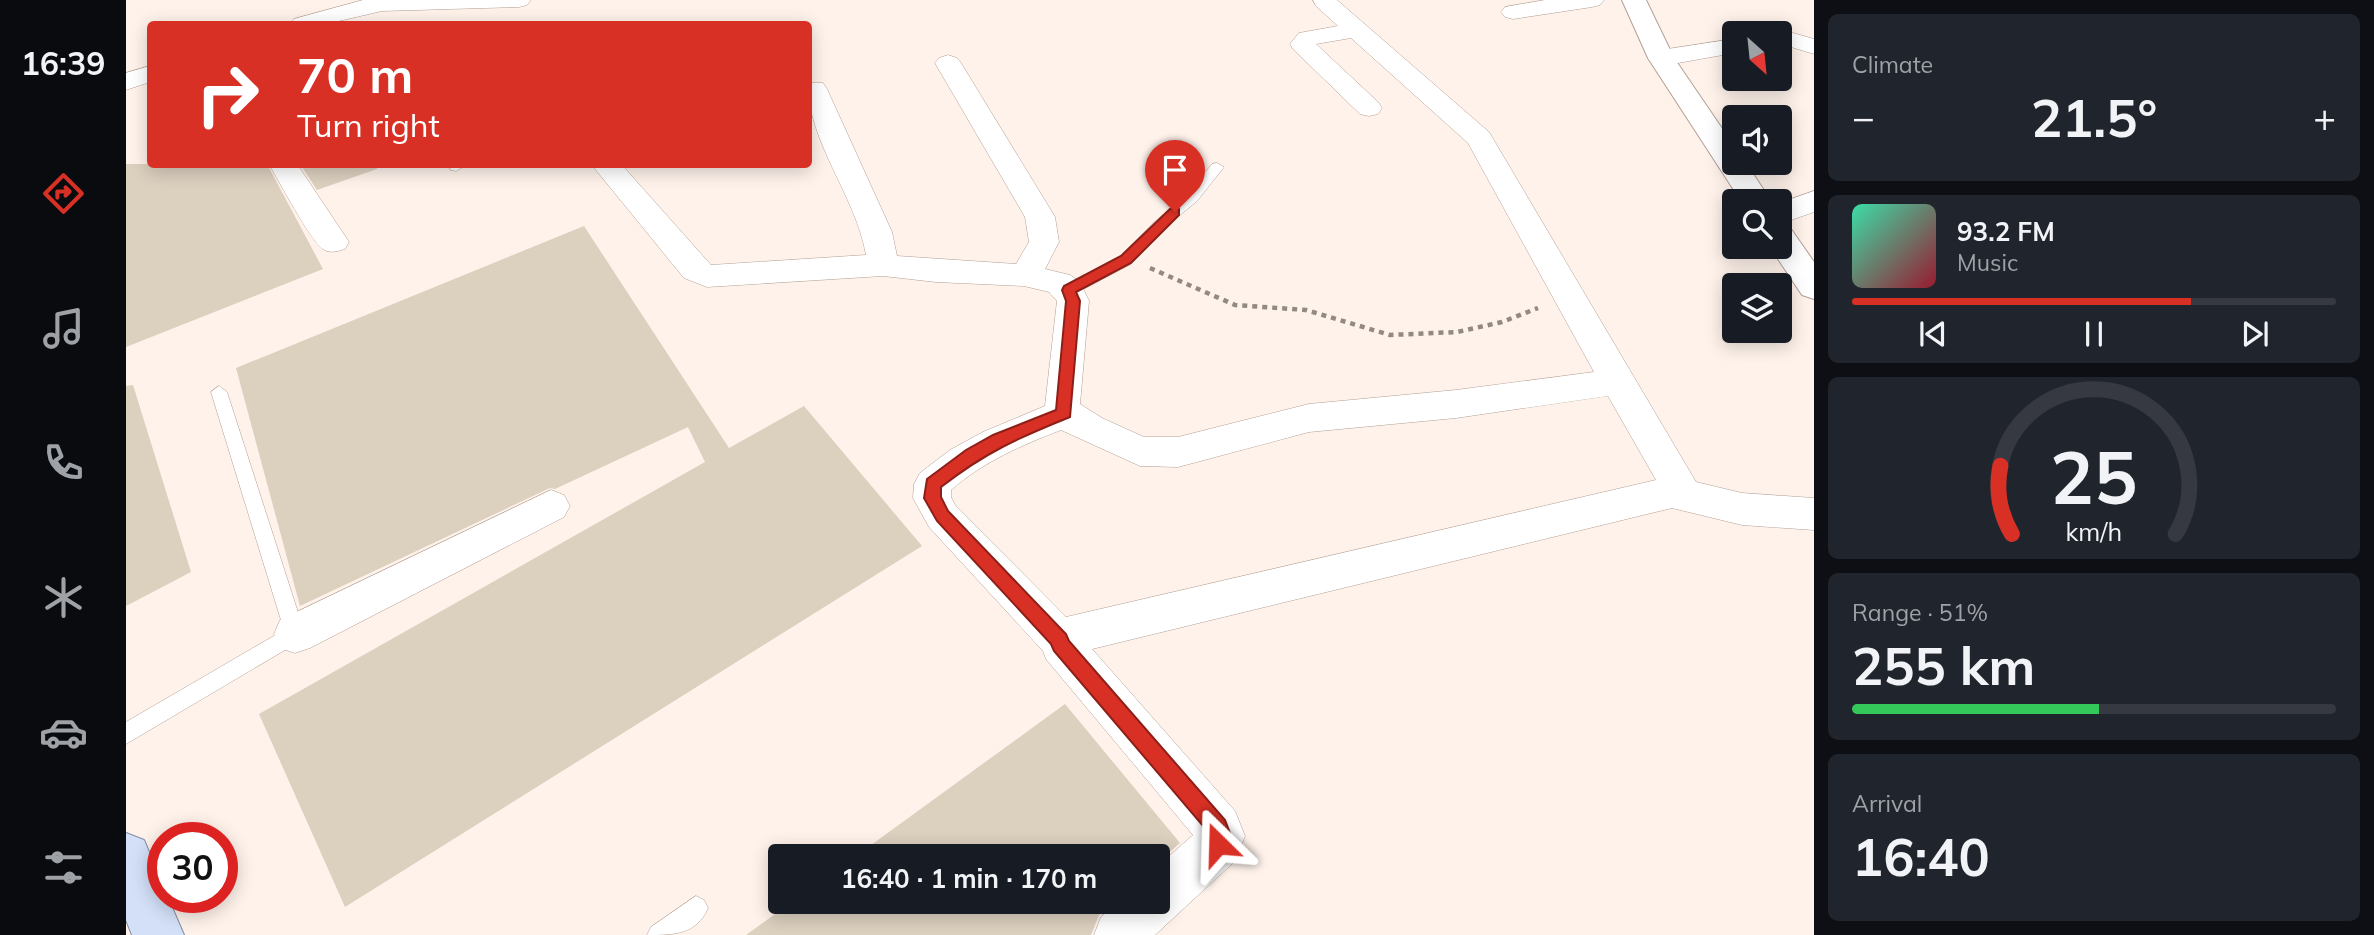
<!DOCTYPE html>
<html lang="en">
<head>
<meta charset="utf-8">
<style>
	body { margin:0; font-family:Mulish,sans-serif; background:#20242c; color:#f1f3f6; height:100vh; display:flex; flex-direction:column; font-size:26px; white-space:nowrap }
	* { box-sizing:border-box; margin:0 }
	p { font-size:23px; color:#9ea1a6 }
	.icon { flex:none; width:38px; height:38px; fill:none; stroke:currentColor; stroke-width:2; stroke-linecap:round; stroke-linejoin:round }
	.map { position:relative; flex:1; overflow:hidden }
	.side { display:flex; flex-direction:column; gap:14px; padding:14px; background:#0d0f14; width:560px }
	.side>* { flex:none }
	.banner { position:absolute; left:21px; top:21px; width:665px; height:147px; border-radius:7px; box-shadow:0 4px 18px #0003; background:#d93025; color:#fff; overflow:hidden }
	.needle { width:46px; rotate:153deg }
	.fabs { position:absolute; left:1596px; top:21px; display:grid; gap:14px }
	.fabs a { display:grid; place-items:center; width:70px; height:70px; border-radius:7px; background:#171b24; box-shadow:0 4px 18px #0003; font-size:35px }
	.speed { position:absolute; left:21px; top:822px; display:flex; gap:14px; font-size:35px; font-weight:700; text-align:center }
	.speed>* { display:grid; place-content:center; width:91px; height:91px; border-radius:50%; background:#171b24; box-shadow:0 4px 18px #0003; line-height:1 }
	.speed .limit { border:10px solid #d22; background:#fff; color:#111 }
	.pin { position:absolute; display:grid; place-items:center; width:60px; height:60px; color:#fff; margin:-72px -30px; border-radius:50% 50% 50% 0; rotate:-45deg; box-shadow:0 0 7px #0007 }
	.pin .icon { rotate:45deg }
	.me { position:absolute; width:77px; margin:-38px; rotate:338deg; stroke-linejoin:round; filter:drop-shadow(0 0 5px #0008) }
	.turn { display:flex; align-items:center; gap:24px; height:147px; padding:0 35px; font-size:32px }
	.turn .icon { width:91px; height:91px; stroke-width:2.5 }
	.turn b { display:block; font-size:49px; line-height:60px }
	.big { font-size:52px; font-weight:700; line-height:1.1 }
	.side .card { flex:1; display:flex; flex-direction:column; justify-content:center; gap:10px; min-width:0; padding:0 24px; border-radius:10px; background:#20242c }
	.side .dial { align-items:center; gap:0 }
	.dial svg { height:182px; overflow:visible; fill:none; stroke:#363941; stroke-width:7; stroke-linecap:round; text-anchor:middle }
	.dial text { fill:#f1f3f6; stroke:none }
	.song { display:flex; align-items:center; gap:21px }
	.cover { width:84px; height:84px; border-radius:10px; background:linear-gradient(135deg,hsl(160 70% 55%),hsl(350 70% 35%)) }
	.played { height:7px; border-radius:4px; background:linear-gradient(90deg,#d93025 70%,#363941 70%) }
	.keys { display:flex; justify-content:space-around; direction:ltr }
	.heat { display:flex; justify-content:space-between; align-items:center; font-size:38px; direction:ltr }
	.charge { height:10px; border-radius:5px; background:linear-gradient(90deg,#34c759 51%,#363941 0) }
	.trip { position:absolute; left:642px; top:844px; width:402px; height:70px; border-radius:7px; background:#171b24; box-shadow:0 4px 18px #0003; font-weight:700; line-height:70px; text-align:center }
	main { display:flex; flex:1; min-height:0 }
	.dock { display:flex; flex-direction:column; width:126px; justify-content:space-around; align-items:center; background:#090b0e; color:#9ea1a6 }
	.dock .icon { width:49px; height:49px }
	.dock .on { color:#d93025 }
	.dock b { font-size:32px; color:#f1f3f6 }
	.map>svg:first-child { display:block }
	.building { fill:#dcd0bf }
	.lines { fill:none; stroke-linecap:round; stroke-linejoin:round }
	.lane-casing { stroke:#b29f94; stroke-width:1 }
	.street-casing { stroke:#b29f94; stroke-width:1 }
	.secondary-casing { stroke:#b29f94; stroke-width:2 }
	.primary-casing { stroke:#828fa6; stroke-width:2 }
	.path { stroke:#928982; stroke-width:4.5; stroke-dasharray:5 5; stroke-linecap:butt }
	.lane { fill:#fff; fill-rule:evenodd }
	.street { fill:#fff; fill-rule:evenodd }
	.secondary { fill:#fff; fill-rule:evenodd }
	.primary { fill:#d3e0f7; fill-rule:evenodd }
	.route { fill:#d93025; stroke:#8d1f18; stroke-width:2 }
</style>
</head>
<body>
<main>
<nav class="dock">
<b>16:39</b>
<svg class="icon on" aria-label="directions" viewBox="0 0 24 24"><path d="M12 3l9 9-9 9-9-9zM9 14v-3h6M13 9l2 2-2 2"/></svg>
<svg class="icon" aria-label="music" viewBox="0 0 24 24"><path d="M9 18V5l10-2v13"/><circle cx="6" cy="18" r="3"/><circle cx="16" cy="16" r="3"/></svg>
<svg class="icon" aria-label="phone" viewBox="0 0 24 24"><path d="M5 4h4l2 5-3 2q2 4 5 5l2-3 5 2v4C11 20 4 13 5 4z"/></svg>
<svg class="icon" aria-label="climate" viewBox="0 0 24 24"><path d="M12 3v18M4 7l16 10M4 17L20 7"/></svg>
<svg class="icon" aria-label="car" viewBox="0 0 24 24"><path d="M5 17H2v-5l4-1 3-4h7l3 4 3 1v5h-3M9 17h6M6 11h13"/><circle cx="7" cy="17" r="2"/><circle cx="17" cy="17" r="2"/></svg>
<svg class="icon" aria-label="filters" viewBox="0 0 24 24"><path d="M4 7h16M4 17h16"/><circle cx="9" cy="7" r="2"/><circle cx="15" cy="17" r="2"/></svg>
</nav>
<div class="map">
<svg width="1688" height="935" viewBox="0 0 1688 935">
	<rect width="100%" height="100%" fill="#fef2ea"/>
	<path class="building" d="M0 164H141L197 269 0 347Z
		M174 164H250L251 169 191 190Z
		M458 226 603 448 678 406 796 546 219 907 133 714 579 462 562 427 429 489 424 488 174 606 110 368Z
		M7 385 65 572 0 606V386Z
		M939 704 1054 843 1032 862V856H730Z
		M667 901H989L973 915 965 935H620Z"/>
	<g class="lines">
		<defs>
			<path id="lane" d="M1091 163 1098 167 1071 201 1036 230 1005 264 948 294H938L935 290 938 286 995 256 1026 224 1061 195 1086 164Z
				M322 164H336L337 167 330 171 325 170Z
				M93 386 101 392 179 634 176 640 0 744V722L158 630 85 392Z
				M570 896 578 900 582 908C571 935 546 935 521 935L525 927Z"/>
			<path id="street" d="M237 0H405L401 5 393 7 256 11 200 24H165L168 19Z
				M1187 0H1211L1363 132 1570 482 1616 493 1688 498V530L1616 525 1546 508 966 649 1109 811 1119 836 1109 861 1029 935H968L975 917 993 901H1032V866L1067 835 920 659 917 651 803 527 787 498 788 484 794 473 824 450 857 432 919 406 931 301 923 292 898 286 810 282 757 276 581 287 558 278 465 164H495L585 265 740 255C730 196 682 143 682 83H697L701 89 766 232 771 256 890 264 903 242 899 217 809 63 813 58 822 55 831 58 835 63 929 217 933 242 919 269 944 275 954 282 963 301 954 404 976 418 1018 437H1052L1183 404 1330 390 1468 372 1342 143 1225 38 1190 44 1252 102 1256 108 1252 114 1243 116 1234 114 1167 49 1164 44 1173 33 1212 26 1190 6ZM1482 396 1530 480 940 617 829 505 825 497V490C857 462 896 445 935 430L1014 466 1052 467 1183 432 1330 418Z
				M1419 0H1478L1474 5 1466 7 1387 19 1379 17 1375 12 1379 7Z
				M1651 33H1667L1688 39V54L1665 47H1654V33Z
				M1608 39V53L1535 66 1526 63 1522 58 1526 53 1535 50Z
				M24 66V82L0 90V73Z
				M143 164H171L223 242 219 249C212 251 204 254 197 249 184 240 153 181 143 164Z
				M1688 191V212L1654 224V203Z
				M425 490 438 495 444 506 438 517 184 648 169 653 154 648 148 634 154 620Z"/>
			<path id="secondary" d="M1496 0H1520L1548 58 1608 146V163H1620L1645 201H1615L1522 58Z
				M1654 226 1665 229 1688 262V299L1676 295 1644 247H1654Z"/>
			<path id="primary" d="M0 833 18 840 37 885V898H42L58 935H6L0 920Z"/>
		</defs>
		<use href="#lane" class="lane-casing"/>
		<use href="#street" class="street-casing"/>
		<use href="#secondary" class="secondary-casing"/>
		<use href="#primary" class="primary-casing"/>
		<path class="path" d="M1024 268 1109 305 1180 310 1264 335 1331 332 1376 322 1412 308"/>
		<use href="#lane" class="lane"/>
		<use href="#street" class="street"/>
		<use href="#secondary" class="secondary"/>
		<use href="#primary" class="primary"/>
	</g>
	<path class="route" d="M1049 208 1053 209V215L1005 263 950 292 954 301 944 417C892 438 860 452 815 487V497L822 511 940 634 943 641 1099 820 1105 836 1100 851 1092 854 1085 851 1082 844 1084 834 928 651 925 644 811 521 798 498 801 479 840 450 867 435 930 410 940 301 936 290 938 286 995 256 1044 209Z"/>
</svg>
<div class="fabs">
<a><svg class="needle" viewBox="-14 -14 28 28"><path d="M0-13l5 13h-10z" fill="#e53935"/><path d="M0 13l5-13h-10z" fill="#9ea1a6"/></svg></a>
<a><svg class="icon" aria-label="sound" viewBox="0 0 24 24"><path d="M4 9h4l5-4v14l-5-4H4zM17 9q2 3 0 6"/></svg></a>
<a><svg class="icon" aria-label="search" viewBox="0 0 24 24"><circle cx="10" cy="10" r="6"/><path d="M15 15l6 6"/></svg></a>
<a><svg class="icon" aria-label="layers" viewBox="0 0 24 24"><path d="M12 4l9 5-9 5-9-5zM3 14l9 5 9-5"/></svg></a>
</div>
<div class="speed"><div class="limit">30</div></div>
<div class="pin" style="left:1049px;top:212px;background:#d93025"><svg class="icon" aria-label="arrive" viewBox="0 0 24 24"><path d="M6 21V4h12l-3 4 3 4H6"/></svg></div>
<svg class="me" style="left:1092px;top:844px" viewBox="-20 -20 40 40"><path d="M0-17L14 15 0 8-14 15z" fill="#d93025" stroke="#fff" stroke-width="4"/></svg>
<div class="trip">16:40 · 1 min · 170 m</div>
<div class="banner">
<div class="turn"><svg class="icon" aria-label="right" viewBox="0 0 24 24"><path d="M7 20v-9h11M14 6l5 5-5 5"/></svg><div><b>70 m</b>Turn right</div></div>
</div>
</div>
<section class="side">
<div class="card"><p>Climate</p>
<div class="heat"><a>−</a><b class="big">21.5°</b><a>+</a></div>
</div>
<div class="card">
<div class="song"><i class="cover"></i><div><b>93.2 FM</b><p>Music</p></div></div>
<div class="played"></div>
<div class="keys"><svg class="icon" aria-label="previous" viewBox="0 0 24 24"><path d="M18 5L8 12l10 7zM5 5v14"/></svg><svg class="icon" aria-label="pause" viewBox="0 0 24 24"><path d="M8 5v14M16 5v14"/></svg><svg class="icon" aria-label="next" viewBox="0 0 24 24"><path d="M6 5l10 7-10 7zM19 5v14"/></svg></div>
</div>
<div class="card dial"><svg viewBox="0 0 100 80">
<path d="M14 69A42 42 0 1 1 86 69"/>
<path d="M14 69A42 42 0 0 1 9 39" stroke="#d93025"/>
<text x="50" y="56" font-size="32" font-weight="700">25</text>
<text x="50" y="72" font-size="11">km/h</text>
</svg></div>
<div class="card"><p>Range · 51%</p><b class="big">255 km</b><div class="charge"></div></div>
<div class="card"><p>Arrival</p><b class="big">16:40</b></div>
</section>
</main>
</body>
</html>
